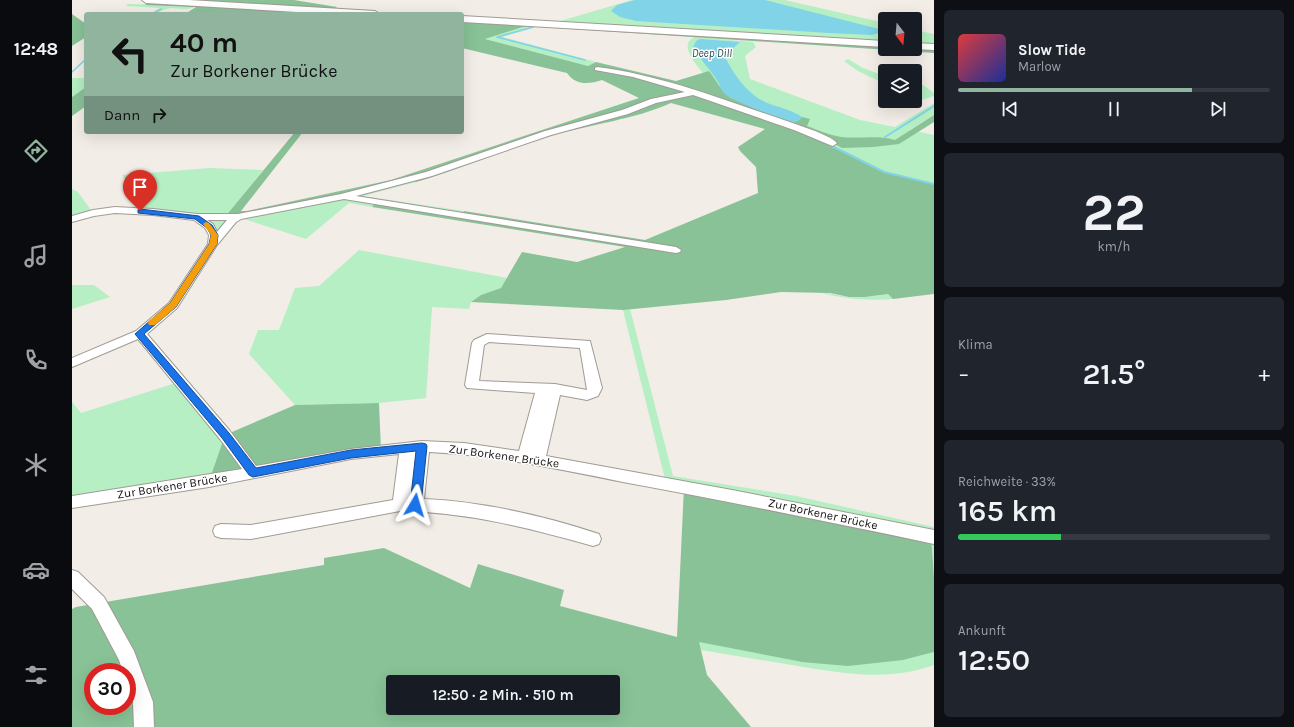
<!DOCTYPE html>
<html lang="de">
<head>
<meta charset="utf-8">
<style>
	body { margin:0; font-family:Karla,sans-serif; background:#20242c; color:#f1f3f6; height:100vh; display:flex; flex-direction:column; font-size:15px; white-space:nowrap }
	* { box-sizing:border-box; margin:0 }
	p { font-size:13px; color:#9ea1a6 }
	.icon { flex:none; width:22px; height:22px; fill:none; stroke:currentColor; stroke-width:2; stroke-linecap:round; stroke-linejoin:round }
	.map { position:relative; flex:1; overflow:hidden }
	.details { display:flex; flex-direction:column; gap:10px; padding:10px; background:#0d0f14; width:360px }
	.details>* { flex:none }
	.banner { position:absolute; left:12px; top:12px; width:380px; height:122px; border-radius:4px; box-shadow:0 4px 16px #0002; background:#91b49f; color:#111; overflow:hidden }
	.needle { width:26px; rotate:164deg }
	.fabs { position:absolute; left:806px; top:12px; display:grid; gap:8px }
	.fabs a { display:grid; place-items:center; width:44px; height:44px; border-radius:4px; background:#171b24; box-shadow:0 4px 16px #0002; font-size:20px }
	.speed { position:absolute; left:12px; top:663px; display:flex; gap:8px; font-size:20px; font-weight:700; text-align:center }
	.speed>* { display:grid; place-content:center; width:52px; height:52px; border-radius:50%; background:#171b24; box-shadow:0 4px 16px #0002; line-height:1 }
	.speed .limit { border:6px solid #d22; background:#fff; color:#111 }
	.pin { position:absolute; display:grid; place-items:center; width:34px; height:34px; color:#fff; margin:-41px -17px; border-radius:50% 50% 50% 0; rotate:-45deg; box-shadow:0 0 4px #0007 }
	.pin .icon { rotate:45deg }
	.me { position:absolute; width:44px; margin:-22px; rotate:7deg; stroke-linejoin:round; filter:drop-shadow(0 0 3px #0008) }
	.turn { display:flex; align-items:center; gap:14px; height:84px; padding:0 20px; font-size:18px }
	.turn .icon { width:52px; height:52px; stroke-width:2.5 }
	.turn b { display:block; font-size:28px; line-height:34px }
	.then { display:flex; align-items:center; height:38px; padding:0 20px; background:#0003; gap:8px; font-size:15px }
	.big { font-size:30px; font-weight:600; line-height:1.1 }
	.details .widget { flex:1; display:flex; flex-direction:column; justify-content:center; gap:6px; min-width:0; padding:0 14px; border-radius:6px; background:#20242c }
	.details .dial { align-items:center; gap:0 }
	.dial b { font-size:52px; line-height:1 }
	.song { display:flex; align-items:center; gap:12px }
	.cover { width:48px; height:48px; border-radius:6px; background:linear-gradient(135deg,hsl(0 70% 55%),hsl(230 70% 35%)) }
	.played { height:4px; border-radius:2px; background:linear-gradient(90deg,#91b49f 75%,#363941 75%) }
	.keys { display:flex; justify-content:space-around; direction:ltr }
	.heat { display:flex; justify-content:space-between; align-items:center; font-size:22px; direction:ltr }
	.charge { height:6px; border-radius:3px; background:linear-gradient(90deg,#34c759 33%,#363941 0) }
	.trip { position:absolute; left:314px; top:675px; width:234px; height:40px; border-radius:4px; background:#171b24; box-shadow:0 4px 16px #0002; font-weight:600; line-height:40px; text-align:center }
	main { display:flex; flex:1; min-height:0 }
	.dock { display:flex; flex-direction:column; width:72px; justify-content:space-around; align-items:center; background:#090b0e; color:#9ea1a6 }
	.dock .icon { width:28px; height:28px }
	.dock .current { color:#91b49f }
	.dock b { font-size:18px; color:#f1f3f6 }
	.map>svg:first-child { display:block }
	.green { fill:#b5efc3 }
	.forest { fill:#89c297; fill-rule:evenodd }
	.water { fill:#81d3e8 }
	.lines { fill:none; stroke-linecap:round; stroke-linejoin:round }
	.stream-far1 { stroke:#81d3e8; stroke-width:1.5 }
	.stream { stroke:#81d3e8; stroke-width:2 }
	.minor-casing { stroke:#a09b94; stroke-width:2 }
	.primary-casing { stroke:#a09b94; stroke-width:2 }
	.minor { fill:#fff; fill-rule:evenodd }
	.primary { fill:#fff; fill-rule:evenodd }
	.route { fill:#1a73e8; stroke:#114b97 }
	.slow { fill:#f59e0b }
	.labels { text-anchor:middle; stroke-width:3; stroke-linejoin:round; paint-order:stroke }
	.far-water-label { font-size:11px; font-style:italic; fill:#1c434c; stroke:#fff }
	.street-label { font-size:12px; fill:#141210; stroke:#fff }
</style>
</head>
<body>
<main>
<nav class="dock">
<b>12:48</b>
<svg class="icon current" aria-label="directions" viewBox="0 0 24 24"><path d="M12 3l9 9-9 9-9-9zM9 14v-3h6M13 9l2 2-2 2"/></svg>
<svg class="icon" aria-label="music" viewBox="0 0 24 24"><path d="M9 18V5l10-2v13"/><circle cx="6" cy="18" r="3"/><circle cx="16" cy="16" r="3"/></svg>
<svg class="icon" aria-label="phone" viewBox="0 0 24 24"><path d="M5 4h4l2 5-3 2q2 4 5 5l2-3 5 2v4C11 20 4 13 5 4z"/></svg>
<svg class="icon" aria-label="climate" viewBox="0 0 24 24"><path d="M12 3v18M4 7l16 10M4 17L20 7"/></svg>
<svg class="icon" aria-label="car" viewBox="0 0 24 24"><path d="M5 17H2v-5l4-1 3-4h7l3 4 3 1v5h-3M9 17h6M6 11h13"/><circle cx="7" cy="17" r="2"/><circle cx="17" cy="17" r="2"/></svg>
<svg class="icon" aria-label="filters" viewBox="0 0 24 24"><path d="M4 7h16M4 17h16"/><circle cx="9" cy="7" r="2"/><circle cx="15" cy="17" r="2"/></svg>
</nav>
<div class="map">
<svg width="862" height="727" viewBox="0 0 862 727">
	<rect width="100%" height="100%" fill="#f2ede6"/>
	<path class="green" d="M560 0H713L813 23V44L478 24Z
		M56 4 124 6C117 11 107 8 99 8 91 9 85 14 77 14L88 8 54 6Z
		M454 26 465 27 430 37 524 62 516 66 413 39Z
		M843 30 862 34V47L843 46Z
		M623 37 681 42 684 47 673 56 678 79 788 120 823 127 862 103V115L838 130 862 135V191L754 154 684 116 608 90 601 85 631 73C623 63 606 44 623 37Z
		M776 59 791 68 813 76V84L786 71 772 61Z
		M0 78H14V87L0 97Z
		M843 84 851 85 862 93V96L850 100 843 98Z
		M138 168 191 170 153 217 339 179 344 182 291 196 392 211 389 215 304 202 300 207 277 203 234 239 166 217 142 234 125 217 81 212 72 207 50 175Z
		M0 189 6 192 21 213 0 219Z
		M287 250 435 278 429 288 409 295 399 302 397 309 360 307 354 398 307 403 223 405 177 354 186 330H207L223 288 247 286Z
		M0 285H22L38 297 0 309Z
		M746 292C757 293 767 296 778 297 790 298 803 296 816 294L821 299C795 301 771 299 746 292Z
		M558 309 601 476 724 496 862 527V577L859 536 594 483 551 310Z
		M107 382 153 435 137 481 0 502V402L9 413Z
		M626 641 730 662 831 660 862 652V665C815 682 767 673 720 665 689 660 659 655 629 650Z"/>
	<path class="forest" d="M97 0H222L265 7 262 10 139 1Z
		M78 2 275 14H113L124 7 73 5Z
		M0 14 14 24V37L0 46Z
		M390 21 813 46V49H862V53L454 26 413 39 516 66 524 62 604 81 637 71C645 81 648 90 659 98L722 122 727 120 730 117 738 119 735 126C746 130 757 135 769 137 787 139 805 135 823 140L862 115V122L827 144 801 147 770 148 746 135 645 100 573 79 731 133 812 172 862 184V294L821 299 816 294 793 297H777L758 293 709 292 654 300 551 310 399 302 409 295 429 288 450 252 505 262 553 247 300 207 304 202 389 215 392 211 573 240 686 193 684 167 668 151 666 147 693 129 599 103C561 120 519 124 479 136 433 149 390 169 344 182L339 179 323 184 152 218 223 132H231L169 211H175L319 180 567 98 530 80C517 84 504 86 495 73L390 48Z
		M14 87V106L0 116V97Z
		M307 403 309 451 137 481 153 435 223 405Z
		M612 487 859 536 862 577V652L831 660 776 666 730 662 627 642 635 675 679 727H0V609L4 607 252 565V558L312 548 398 588 406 564 492 590 488 606 605 637ZM21 672H55V706H21ZM321 682H541V708H321Z"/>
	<path class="water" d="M563 0H693L807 29 810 32 800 35 757 33 564 21 548 17 539 11 545 5Z
		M628 39 668 42 659 50 653 57C662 75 676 95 695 103 706 107 720 110 730 117 728 120 726 121 722 122 712 122 659 100 652 93 649 90 648 85 646 82 639 70 628 60 621 47L624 41Z"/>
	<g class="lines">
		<path class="stream-far1" d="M80 14 89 9
			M461 27 425 37 513 60
			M0 72 14 59"/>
		<path class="stream" d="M813 137 862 106
			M760 146 812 172 862 184"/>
		<defs>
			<path id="minor" d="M525 67C589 75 649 99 709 119 722 124 757 134 765 143L761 146 758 145 722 130 621 95 584 103 556 114 479 135 360 176 284 196 604 247 609 250 608 252 604 253 272 199 169 219 164 222 145 245 105 308 75 334 158 431 184 466 279 449 350 441 392 443 447 451 463 393 395 388 393 385 400 343 402 340 415 334 518 341 530 388 526 396 515 400 488 395 474 456 660 490 862 530V544C758 522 655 501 551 482 486 469 422 455 357 452L352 499C407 501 474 516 527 534L529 539 527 544 521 546C457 528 395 512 328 511L179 539 149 538 143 536 141 531 143 526 149 524 179 525 321 500 327 454 279 459 137 487 0 508V496L170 469 148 439 66 339 0 367V358L64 331 97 303 136 244 137 235 133 228 122 220 81 215 43 213 22 216 0 222V216L21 210 43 207 81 209 125 214H166L269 194 354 172 473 131 550 110 579 99 613 92 561 77 523 70V68ZM135 220H155L145 232 141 224ZM417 342 508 348 515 390 483 384 407 381 412 345Z
				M0 570 6 572 32 597 62 651 81 702 82 727H62L61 702 55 684V672H51L47 660 20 609 0 589Z"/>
			<path id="primary" d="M70 0H117L303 11 308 14H259L74 3Z
				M390 16 813 41V47L390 22Z
				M843 43 862 44V50L843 49Z"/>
		</defs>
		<use href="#minor" class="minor-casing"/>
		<use href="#primary" class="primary-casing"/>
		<use href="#minor" class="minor"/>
		<use href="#primary" class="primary"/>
	</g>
	<path class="route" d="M68 209 127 216 140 225 146 235 145 244 104 307 72 334 157 433 184 468 279 450 350 443 354 444 355 446 349 505 347 508 343 509 339 508 338 505 344 451 279 458 181 477 177 475 150 438 63 334 98 303 137 244 139 235 135 228 123 219 66 213V210Z"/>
	<path class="slow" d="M134 222 137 223 146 235 145 244 104 307 83 325H77L76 323 77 321 98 303 137 244 139 235 131 224Z"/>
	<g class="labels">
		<g class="far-water-label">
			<text x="640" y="57">Deep Dill</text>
		</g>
		<g class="street-label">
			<text transform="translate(432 456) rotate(8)" y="4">Zur Borkener Brücke</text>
			<text transform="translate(100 486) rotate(-9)" y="4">Zur Borkener Brücke</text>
			<text transform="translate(751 514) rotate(12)" y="4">Zur Borkener Brücke</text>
		</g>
	</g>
</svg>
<div class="fabs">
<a><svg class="needle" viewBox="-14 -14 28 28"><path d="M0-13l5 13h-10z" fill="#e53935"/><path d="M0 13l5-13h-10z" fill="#9ea1a6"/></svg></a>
<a><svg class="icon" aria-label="layers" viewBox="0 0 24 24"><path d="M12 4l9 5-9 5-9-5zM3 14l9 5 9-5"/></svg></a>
</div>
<div class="speed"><div class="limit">30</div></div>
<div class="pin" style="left:68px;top:211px;background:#d93025"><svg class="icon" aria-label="arrive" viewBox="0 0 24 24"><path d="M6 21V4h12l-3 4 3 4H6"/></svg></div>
<svg class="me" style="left:343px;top:505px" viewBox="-20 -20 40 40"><path d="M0-17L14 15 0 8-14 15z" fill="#1a73e8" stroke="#fff" stroke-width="4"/></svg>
<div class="trip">12:50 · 2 Min. · 510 m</div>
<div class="banner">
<div class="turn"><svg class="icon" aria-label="left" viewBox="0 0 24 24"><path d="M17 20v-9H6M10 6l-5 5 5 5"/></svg><div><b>40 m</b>Zur Borkener Brücke</div></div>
<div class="then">Dann<svg class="icon" aria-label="right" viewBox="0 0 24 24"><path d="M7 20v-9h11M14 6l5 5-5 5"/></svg></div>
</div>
</div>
<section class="details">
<div class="widget">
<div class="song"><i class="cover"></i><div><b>Slow Tide</b><p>Marlow</p></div></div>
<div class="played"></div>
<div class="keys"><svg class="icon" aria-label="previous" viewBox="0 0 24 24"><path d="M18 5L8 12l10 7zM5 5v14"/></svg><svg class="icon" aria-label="pause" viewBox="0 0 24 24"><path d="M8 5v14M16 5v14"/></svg><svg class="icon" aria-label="next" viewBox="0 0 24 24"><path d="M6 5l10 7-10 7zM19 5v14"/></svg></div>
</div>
<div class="widget dial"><b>22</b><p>km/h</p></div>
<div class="widget"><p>Klima</p>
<div class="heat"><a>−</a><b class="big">21.5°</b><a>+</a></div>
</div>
<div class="widget"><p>Reichweite · 33%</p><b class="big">165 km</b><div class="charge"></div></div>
<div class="widget"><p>Ankunft</p><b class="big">12:50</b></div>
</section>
</main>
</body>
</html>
